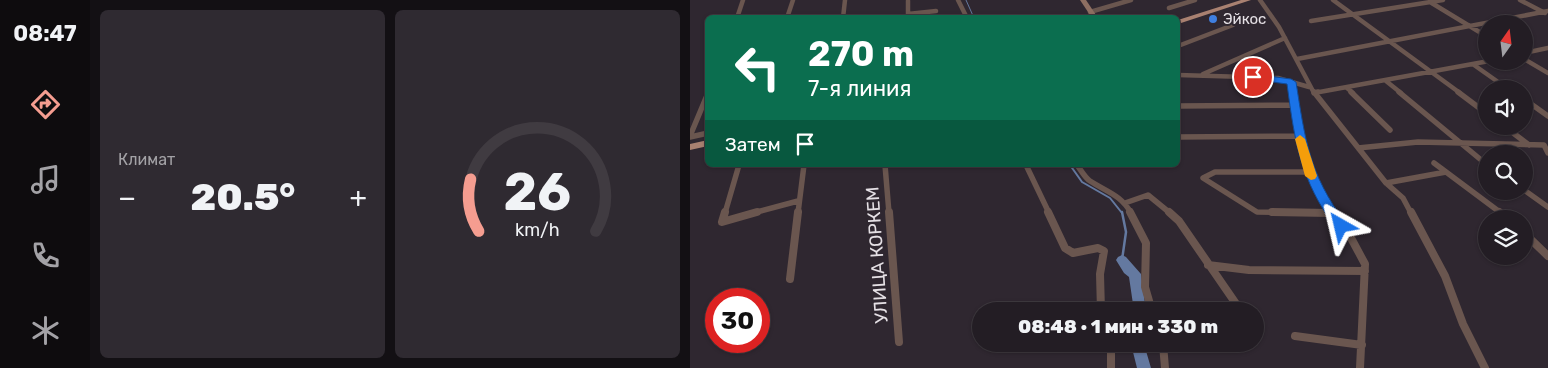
<!DOCTYPE html>
<html lang="ru">
<head>
<meta charset="utf-8">
<style>
	body { margin:0; font-family:Rubik,sans-serif; background:#2f2a31; color:#f1f3f6; height:100vh; display:flex; flex-direction:column; font-size:19px; white-space:nowrap }
	* { box-sizing:border-box; margin:0 }
	p { font-size:16px; color:#a3a2a6 }
	.icon { flex:none; width:28px; height:28px; fill:none; stroke:currentColor; stroke-width:2; stroke-linecap:round; stroke-linejoin:round }
	.map { position:relative; flex:1; overflow:hidden }
	.sheet { display:flex; flex-direction:column; gap:10px; padding:10px; background:#131014; width:600px }
	.sheet>* { flex:none }
	.top-card { position:absolute; left:15px; top:15px; width:475px; height:152px; border-radius:8px; box-shadow:0 1px 4px #0004,0 0 0 1px #403b41; background:#0b6e4f; color:#fff; overflow:hidden }
	.needle { width:32px; rotate:14deg }
	.tools { position:absolute; left:788px; top:15px; display:grid; gap:10px }
	.tools a { display:grid; place-items:center; width:55px; height:55px; border-radius:50%; background:#231d24; box-shadow:0 1px 4px #0004,0 0 0 1px #403b41; font-size:25px }
	.speed { position:absolute; left:15px; top:288px; display:flex; gap:10px; font-size:25px; font-weight:700; text-align:center }
	.speed>* { display:grid; place-content:center; width:65px; height:65px; border-radius:50%; background:#231d24; box-shadow:0 1px 4px #0004,0 0 0 1px #403b41; line-height:1 }
	.speed .limit { border:8px solid #d22; background:#fff; color:#111 }
	.pin { position:absolute; display:grid; place-items:center; width:42px; height:42px; color:#fff; margin:-21px; border:2px solid #fff; border-radius:50%; box-shadow:0 1px 5px #0007 }
	.me { position:absolute; width:55px; margin:-28px; rotate:323deg; stroke-linejoin:round; filter:drop-shadow(0 0 4px #0008) }
	.turn { display:flex; align-items:center; gap:18px; height:105px; padding:0 20px; font-size:22px }
	.turn .icon { width:65px; height:65px; stroke-width:2.5 }
	.turn b { display:block; font-size:35px; line-height:42px }
	.then { display:flex; align-items:center; height:48px; padding:0 20px; background:#0003; gap:10px; font-size:19px }
	.big { font-size:38px; font-weight:800; line-height:1.1 }
	.sheet .widget { flex:1; display:flex; flex-direction:column; justify-content:center; gap:8px; min-width:0; padding:0 18px; border-radius:8px; background:#2f2a31 }
	.sheet .dial { align-items:center; gap:0 }
	.dial svg { height:130px; overflow:visible; fill:none; stroke:#403b41; stroke-width:7; stroke-linecap:round; text-anchor:middle }
	.dial text { fill:#f1f3f6; stroke:none }
	.heat { display:flex; justify-content:space-between; align-items:center; font-size:28px; direction:ltr }
	.sheet .tiles { flex:1; display:grid; gap:10px; grid-template-columns:repeat(2,1fr) }
	.trip { position:absolute; left:282px; top:302px; width:292px; height:50px; border-radius:25px; background:#231d24; box-shadow:0 1px 4px #0004,0 0 0 1px #403b41; font-weight:800; line-height:50px; text-align:center }
	main { display:flex; flex:1; min-height:0 }
	.tabs { display:flex; flex-direction:column; width:90px; justify-content:space-around; align-items:center; background:#0e0c0e; color:#a3a2a6 }
	.tabs .icon { width:35px; height:35px }
	.tabs .current { color:#f59d90 }
	.tabs b { font-size:22px; color:#f1f3f6 }
	.map>svg:first-child { display:block }
	.lines { fill:none; stroke-linecap:round; stroke-linejoin:round }
	.stream-far2 { stroke:#6479a0; stroke-width:1 }
	.stream-far1 { stroke:#6479a0; stroke-width:2 }
	.stream { stroke:#6479a0; stroke-width:2.5 }
	.river { fill:#6479a0; fill-rule:evenodd }
	.minor-far2 { stroke:#6a564f; stroke-width:4.5 }
	.minor-far1 { stroke:#6a564f; stroke-width:5.5 }
	.minor { stroke:#6a564f; stroke-width:8 }
	.secondary { fill:#8e6f62; fill-rule:evenodd }
	.primary { fill:#a98171; fill-rule:evenodd }
	.route { fill:#1a73e8; stroke:#114b97 }
	.slow { fill:#f59e0b }
	.shop-dot { fill:#3f7fe0; stroke:#2f2730; stroke-width:2 }
	.labels { text-anchor:middle; stroke-width:4; stroke-linejoin:round; paint-order:stroke }
	.far-poi-label { font-size:15px; fill:#e5e0e5; stroke:#2f2730; text-anchor:start }
	.street-label { font-size:18px; fill:#e5e0e5; stroke:#2f2730 }
</style>
</head>
<body>
<main>
<nav class="tabs">
<b>08:47</b>
<svg class="icon current" aria-label="directions" viewBox="0 0 24 24"><path d="M12 3l9 9-9 9-9-9zM9 14v-3h6M13 9l2 2-2 2"/></svg>
<svg class="icon" aria-label="music" viewBox="0 0 24 24"><path d="M9 18V5l10-2v13"/><circle cx="6" cy="18" r="3"/><circle cx="16" cy="16" r="3"/></svg>
<svg class="icon" aria-label="phone" viewBox="0 0 24 24"><path d="M5 4h4l2 5-3 2q2 4 5 5l2-3 5 2v4C11 20 4 13 5 4z"/></svg>
<svg class="icon" aria-label="climate" viewBox="0 0 24 24"><path d="M12 3v18M4 7l16 10M4 17L20 7"/></svg>
</nav>
<section class="sheet">
<div class="tiles">
<div class="widget"><p>Климат</p>
<div class="heat"><a>−</a><b class="big">20.5°</b><a>+</a></div>
</div>
<div class="widget dial"><svg viewBox="0 0 100 80">
<path d="M14 69A42 42 0 1 1 86 69"/>
<path d="M14 69A42 42 0 0 1 9 37" stroke="#f59d90"/>
<text x="50" y="56" font-size="32" font-weight="700">26</text>
<text x="50" y="72" font-size="11">km/h</text>
</svg></div>
</div>
</section>
<div class="map">
<svg width="858" height="368" viewBox="0 0 858 368">
	<rect width="100%" height="100%" fill="#2f2730"/>
	<g class="lines">
		<path class="stream-far2" d="M276 0 284 18"/>
		<path class="stream-far1" d="M380 165 392 182 420 198 432 213"/>
		<path class="stream" d="M432 212 436 232 432 260"/>
		<path class="river" d="M432 255 436 257 451 274 456 311H444L439 277 434 273 426 260 428 257Z
			M441 344H454L461 368H447Z"/>
		<path class="minor-far2" d="M268 0 277 18
			M570 0 589 27 624 93
			M643 0 770 93
			M830 0 855 13
			M218 1V16
			M740 2 796 36
			M479 8 505 0
			M400 12 441 0
			M218 14 246 11
			M47 18 53 0
			M97 18 103 0
			M153 18 155 0
			M621 21 753 0
			M488 46 543 25
			M834 53 858 48
			M607 59 858 11
			M834 59 858 73
			M784 65 818 89
			M513 74 595 38
			M488 75 588 78 619 87
			M696 81 711 93
			M601 82 603 93
			M657 88 663 93
			M624 93 799 61"/>
		<path class="minor-far1" d="M603 92C609 135 615 178 642 213
			M624 92 696 183 713 198 721 213
			M661 92 700 130
			M709 92 796 164
			M768 92 796 113
			M624 93 628 92
			M834 99 858 116
			M488 106 606 105
			M814 126 839 145
			M0 136 18 93
			M0 137 18 133
			M488 137 609 136
			M668 148 728 142 854 145 858 153
			M744 163 811 213
			M195 165 199 213
			M336 165 359 213
			M387 165C391 170 395 178 400 181 417 192 431 195 441 213
			M619 172H525L513 178 567 212 640 213
			M696 183 756 172
			M834 190 858 207
			M435 203 458 195 480 213
			M35 213 49 165
			M63 213 108 201
			M108 213 114 165"/>
		<path class="minor" d="M35 212 32 222 67 212
			M199 212 209 342
			M358 212 375 248 383 253 408 248 414 251 410 274 411 311
			M440 212 456 243 455 287 462 311
			M479 212 489 221 551 311
			M582 212 640 213
			M641 212 661 238 675 264 670 368
			M721 212 755 276 773 324 795 368
			M809 212 818 219
			M834 233 858 256
			M518 265 559 270 675 271
			M100 279 108 212
			M605 336 672 345
			M421 344V368
			M473 344 475 368"/>
		<path class="secondary" d="M390 0H396L408 18H402Z"/>
		<path class="primary" d="M551 0H561L488 24V20Z
			M18 140V146L0 150V144Z"/>
	</g>
	<path class="route" d="M563 74 601 79 606 82C615 139 619 174 655 222L657 226 655 229H646C610 178 605 144 597 84L560 79 559 77Z"/>
	<path class="slow" d="M610 135 615 139 627 176 625 179 621 180 615 176 605 139Z"/>
	<circle class="shop-dot" cx="523" cy="19" r="5"/>
	<g class="labels">
		<g class="far-poi-label">
			<text x="533" y="24">Эйкос</text>
		</g>
		<g class="street-label">
			<text transform="translate(187 255) rotate(-94)" y="6">УЛИЦА КОРКЕМ</text>
		</g>
	</g>
</svg>
<div class="tools">
<a><svg class="needle" viewBox="-14 -14 28 28"><path d="M0-13l5 13h-10z" fill="#e53935"/><path d="M0 13l5-13h-10z" fill="#a3a2a6"/></svg></a>
<a><svg class="icon" aria-label="sound" viewBox="0 0 24 24"><path d="M4 9h4l5-4v14l-5-4H4zM17 9q2 3 0 6"/></svg></a>
<a><svg class="icon" aria-label="search" viewBox="0 0 24 24"><circle cx="10" cy="10" r="6"/><path d="M15 15l6 6"/></svg></a>
<a><svg class="icon" aria-label="layers" viewBox="0 0 24 24"><path d="M12 4l9 5-9 5-9-5zM3 14l9 5 9-5"/></svg></a>
</div>
<div class="speed"><div class="limit">30</div></div>
<div class="pin" style="left:563px;top:77px;background:#d93025"><svg class="icon" aria-label="arrive" viewBox="0 0 24 24"><path d="M6 21V4h12l-3 4 3 4H6"/></svg></div>
<svg class="me" style="left:651px;top:226px" viewBox="-20 -20 40 40"><path d="M0-17L14 15 0 8-14 15z" fill="#1a73e8" stroke="#fff" stroke-width="4"/></svg>
<div class="trip">08:48 · 1 мин · 330 m</div>
<div class="top-card">
<div class="turn"><svg class="icon" aria-label="left" viewBox="0 0 24 24"><path d="M17 20v-9H6M10 6l-5 5 5 5"/></svg><div><b>270 m</b>7-я линия</div></div>
<div class="then">Затем<svg class="icon" aria-label="arrive" viewBox="0 0 24 24"><path d="M6 21V4h12l-3 4 3 4H6"/></svg></div>
</div>
</div>
</main>
</body>
</html>
